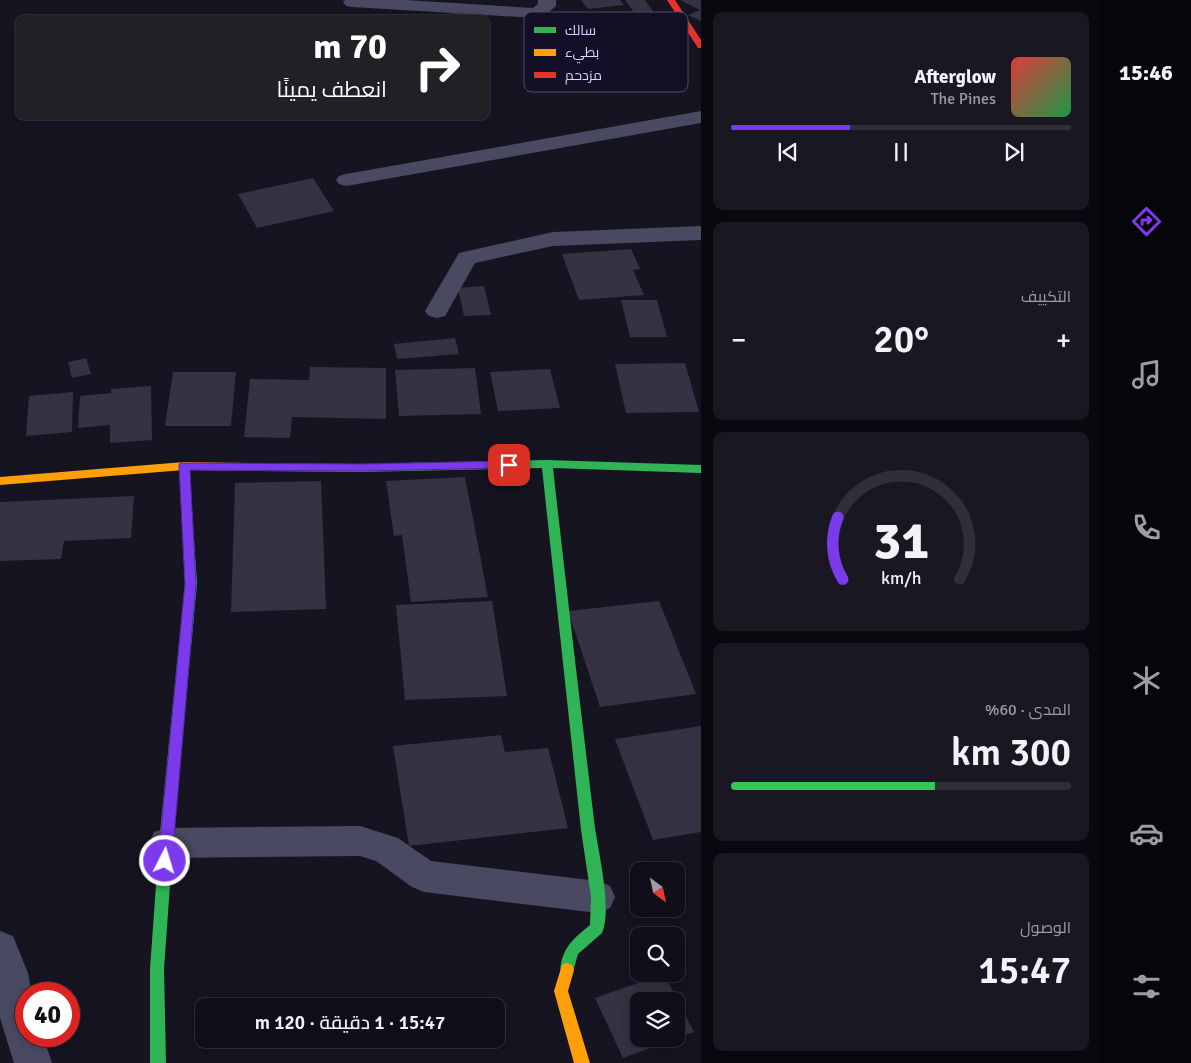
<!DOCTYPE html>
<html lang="ar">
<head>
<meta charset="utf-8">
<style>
	body { margin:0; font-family:Signika,Cairo,sans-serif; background:#191822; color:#f1f3f6; direction:rtl; height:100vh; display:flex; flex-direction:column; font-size:19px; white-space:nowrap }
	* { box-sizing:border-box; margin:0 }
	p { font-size:16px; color:#9c9ca2 }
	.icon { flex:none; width:28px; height:28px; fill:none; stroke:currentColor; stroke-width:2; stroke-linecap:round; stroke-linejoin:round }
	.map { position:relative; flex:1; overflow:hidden; direction:ltr }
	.side { display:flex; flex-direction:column; gap:12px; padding:12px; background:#09080e; width:400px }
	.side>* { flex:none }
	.guide { position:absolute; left:15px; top:15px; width:475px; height:105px; border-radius:10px; box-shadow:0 2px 12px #0003,0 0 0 1px #302f38; direction:rtl; background:#202124; color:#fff; overflow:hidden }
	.needle { width:32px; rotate:147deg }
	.buttons { position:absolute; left:630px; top:862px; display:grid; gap:10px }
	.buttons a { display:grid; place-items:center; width:55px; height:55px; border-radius:10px; background:#100f19; box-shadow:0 2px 12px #0003,0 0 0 1px #302f38; font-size:25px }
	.speed { position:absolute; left:15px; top:982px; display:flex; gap:10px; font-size:25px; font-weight:700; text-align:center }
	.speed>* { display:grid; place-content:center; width:65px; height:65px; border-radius:50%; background:#100f19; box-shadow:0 2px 12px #0003,0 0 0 1px #302f38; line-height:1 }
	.speed .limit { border:8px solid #d22; background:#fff; color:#111 }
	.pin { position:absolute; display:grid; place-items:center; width:42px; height:42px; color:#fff; margin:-21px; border-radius:10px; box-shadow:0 2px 8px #0006 }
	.me { position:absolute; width:55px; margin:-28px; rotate:5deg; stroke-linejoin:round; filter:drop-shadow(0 0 4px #0008) }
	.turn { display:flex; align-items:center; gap:18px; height:105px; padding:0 20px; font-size:22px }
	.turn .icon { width:65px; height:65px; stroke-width:2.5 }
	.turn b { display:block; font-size:35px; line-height:42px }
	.big { font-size:38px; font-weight:600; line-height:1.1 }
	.side .card { flex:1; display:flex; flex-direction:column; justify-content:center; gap:8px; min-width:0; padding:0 18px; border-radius:10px; background:#191822 }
	.side .dial { align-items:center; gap:0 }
	.dial svg { height:130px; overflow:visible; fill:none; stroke:#302f38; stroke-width:7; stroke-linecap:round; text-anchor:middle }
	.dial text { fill:#f1f3f6; stroke:none }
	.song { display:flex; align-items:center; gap:15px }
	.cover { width:60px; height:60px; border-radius:8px; background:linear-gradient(135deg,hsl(0 70% 55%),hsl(140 70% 35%)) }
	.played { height:5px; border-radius:2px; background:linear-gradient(90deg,#7c3aed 35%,#302f38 35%) }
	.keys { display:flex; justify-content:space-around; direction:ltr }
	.heat { display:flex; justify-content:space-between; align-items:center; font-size:28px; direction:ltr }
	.charge { height:8px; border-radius:4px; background:linear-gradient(90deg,#34c759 60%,#302f38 0) }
	.trip { position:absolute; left:195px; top:998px; width:310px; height:50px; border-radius:10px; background:#100f19; box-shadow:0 2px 12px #0003,0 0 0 1px #302f38; font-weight:600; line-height:50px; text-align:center; direction:rtl }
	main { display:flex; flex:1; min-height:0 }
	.tab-bar { display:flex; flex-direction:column; width:90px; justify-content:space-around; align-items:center; background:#06060a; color:#9c9ca2 }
	.tab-bar .icon { width:35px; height:35px }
	.tab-bar .active { color:#7c3aed }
	.tab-bar b { font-size:22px; color:#f1f3f6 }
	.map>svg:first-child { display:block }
	.building { fill:#343243 }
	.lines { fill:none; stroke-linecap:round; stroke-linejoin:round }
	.street { fill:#4a4962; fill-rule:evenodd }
	.fast { fill:#30b455; fill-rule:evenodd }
	.slow { fill:#ff9f0a; fill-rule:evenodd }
	.jam { fill:#e5322d; fill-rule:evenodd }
	.route { fill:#7c3aed; stroke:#51269a }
	.key { fill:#130f26; stroke:#4e4a67; stroke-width:1 }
	.key-label { font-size:14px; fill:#d9d4ff }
</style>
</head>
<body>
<main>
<nav class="tab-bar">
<b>15:46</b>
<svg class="icon active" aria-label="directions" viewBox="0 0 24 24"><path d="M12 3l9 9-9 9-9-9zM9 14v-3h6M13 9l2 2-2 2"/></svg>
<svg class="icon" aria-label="music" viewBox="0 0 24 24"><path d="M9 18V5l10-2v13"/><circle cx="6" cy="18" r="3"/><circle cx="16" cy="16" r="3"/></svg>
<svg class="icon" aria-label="phone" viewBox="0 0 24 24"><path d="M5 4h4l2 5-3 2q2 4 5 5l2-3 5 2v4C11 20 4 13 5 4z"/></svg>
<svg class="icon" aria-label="climate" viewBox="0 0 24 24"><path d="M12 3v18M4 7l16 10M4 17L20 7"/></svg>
<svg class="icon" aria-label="car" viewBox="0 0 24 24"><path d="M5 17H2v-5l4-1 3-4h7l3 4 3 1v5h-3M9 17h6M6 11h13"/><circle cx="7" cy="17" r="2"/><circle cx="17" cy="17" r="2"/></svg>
<svg class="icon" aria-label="filters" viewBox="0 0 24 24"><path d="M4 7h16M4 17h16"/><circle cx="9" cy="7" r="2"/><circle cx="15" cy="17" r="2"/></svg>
</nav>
<section class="side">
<div class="card">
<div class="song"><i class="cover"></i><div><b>Afterglow</b><p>The Pines</p></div></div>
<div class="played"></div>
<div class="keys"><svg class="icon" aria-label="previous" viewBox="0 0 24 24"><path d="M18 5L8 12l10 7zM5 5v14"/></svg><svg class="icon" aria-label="pause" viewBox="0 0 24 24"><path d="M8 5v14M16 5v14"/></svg><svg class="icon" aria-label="next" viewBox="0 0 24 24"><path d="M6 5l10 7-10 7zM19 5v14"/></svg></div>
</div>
<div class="card"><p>التكييف</p>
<div class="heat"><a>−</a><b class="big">20°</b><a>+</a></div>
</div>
<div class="card dial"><svg viewBox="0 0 100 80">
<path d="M14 69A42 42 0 1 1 86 69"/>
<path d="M14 69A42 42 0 0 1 11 31" stroke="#7c3aed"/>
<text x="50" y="56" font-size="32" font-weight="700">31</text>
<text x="50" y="72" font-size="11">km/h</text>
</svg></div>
<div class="card"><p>المدى · 60%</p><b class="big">300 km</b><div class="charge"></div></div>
<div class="card"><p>الوصول</p><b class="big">15:47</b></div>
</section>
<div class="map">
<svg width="701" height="1063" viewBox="0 0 701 1063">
	<rect width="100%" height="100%" fill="#161421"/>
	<path class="building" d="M581 0H620L624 5 588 9Z
		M625 0H645L674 41 616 46 611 38 602 39 591 22 626 18 629 22 640 21Z
		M680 0H701V21L688 15 700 10Z
		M468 12 472 19H425L423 16Z
		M313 178 334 211 257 228 238 194Z
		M631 249 640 269 633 270 644 295 579 300 562 254Z
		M484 286 491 315 464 316 458 288Z
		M621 300H657L667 337H630Z
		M455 338 459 354 397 359 394 344Z
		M86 358 91 374 72 378 68 362Z
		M685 363 699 412 626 413 615 364Z
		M310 367 386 368V419L292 417 290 438 244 437 250 379 309 380Z
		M475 368 481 414 399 416 395 370Z
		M550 369 560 408 498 411 490 372Z
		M173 372H236L231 426H165Z
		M151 386 152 440 110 443V425L78 428 80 396 111 393V389Z
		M73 392 72 432 26 436 29 396Z
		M465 477 488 597 411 602 402 535 394 536 386 481Z
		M321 481 326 609 231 612 235 483Z
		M134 496 131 538 64 541 61 559 0 561V502Z
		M492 601 507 696 405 700 396 605Z
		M659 601 696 694 600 707 568 611Z
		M701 726V832L653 840 615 739Z
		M501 735 505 752 548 748 568 828 409 846 393 746Z
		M664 974 694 1032 676 1038V1001H639V1039H675L623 1058 595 998Z"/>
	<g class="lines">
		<path class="street" d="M345 0H405L533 8 538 4V0H556V6L543 17 537 18 352 7 346 6 343 2Z
			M701 111V123L346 186 339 184 336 180 339 176 346 174Z
			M701 226V240L553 246 475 263 445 316 437 318 429 316 425 311 459 253 553 232Z
			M360 826 398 838 431 861 598 881 610 886 615 897 610 908 598 913 424 892 412 887 376 861 360 856 166 858 154 854 149 843 154 832 166 828Z
			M0 931 13 936 28 973 32 994H26V1036H43L52 1063H14L0 1018Z"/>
		<path class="fast" d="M547 460 701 465V473L553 468C566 585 580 703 594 820 597 848 613 908 602 933L578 954 572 975 567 977 562 975C559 969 561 965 562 959 567 943 577 936 590 925L591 897 581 830 542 468 360 472 246 471 241 467 246 463 360 464Z
			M184 462 189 466 197 583 173 843 164 969 166 1063H150V969L159 843 185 583 179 466Z"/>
		<path class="slow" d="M184 462 246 463 251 467 246 471 184 470 0 485V477Z
			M567 963 572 965 574 970 568 991 590 1063H574L554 991 562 965Z"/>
		<path class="jam" d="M667 0H675L701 40V48H698Z"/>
	</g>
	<path class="route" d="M509 461 515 465 509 468 360 471 190 470 196 584 172 861 170 866 165 867 160 866 158 861 185 584 179 466 180 463 360 464Z"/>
	<rect x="524" y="12" width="164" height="80" rx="8" class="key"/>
	<rect x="534" y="27" width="22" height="6" fill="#30b455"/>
	<rect x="534" y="49" width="22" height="7" fill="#ff9f0a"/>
	<rect x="534" y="72" width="22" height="6" fill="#e5322d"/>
	<g class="key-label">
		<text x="565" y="35">سالك</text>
		<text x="565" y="57">بطيء</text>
		<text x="565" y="80">مزدحم</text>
	</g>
</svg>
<div class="buttons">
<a><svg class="needle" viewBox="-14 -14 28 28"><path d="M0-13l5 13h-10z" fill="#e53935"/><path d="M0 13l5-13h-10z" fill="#9c9ca2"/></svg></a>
<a><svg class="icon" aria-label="search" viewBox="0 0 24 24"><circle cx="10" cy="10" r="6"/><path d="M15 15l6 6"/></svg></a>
<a><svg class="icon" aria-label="layers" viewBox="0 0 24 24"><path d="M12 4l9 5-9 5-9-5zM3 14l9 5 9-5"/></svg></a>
</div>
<div class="speed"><div class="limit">40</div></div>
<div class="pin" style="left:509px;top:465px;background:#d93025"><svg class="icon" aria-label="arrive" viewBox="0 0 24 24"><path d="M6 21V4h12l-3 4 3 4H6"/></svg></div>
<svg class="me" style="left:165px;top:861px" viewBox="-20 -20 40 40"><circle r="17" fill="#7c3aed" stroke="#fff" stroke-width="3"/><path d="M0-11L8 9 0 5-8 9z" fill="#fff"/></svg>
<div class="trip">15:47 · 1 دقيقة · 120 m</div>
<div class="guide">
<div class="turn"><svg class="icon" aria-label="right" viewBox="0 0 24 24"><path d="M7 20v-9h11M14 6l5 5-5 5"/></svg><div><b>70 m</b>انعطف يمينًا</div></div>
</div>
</div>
</main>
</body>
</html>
